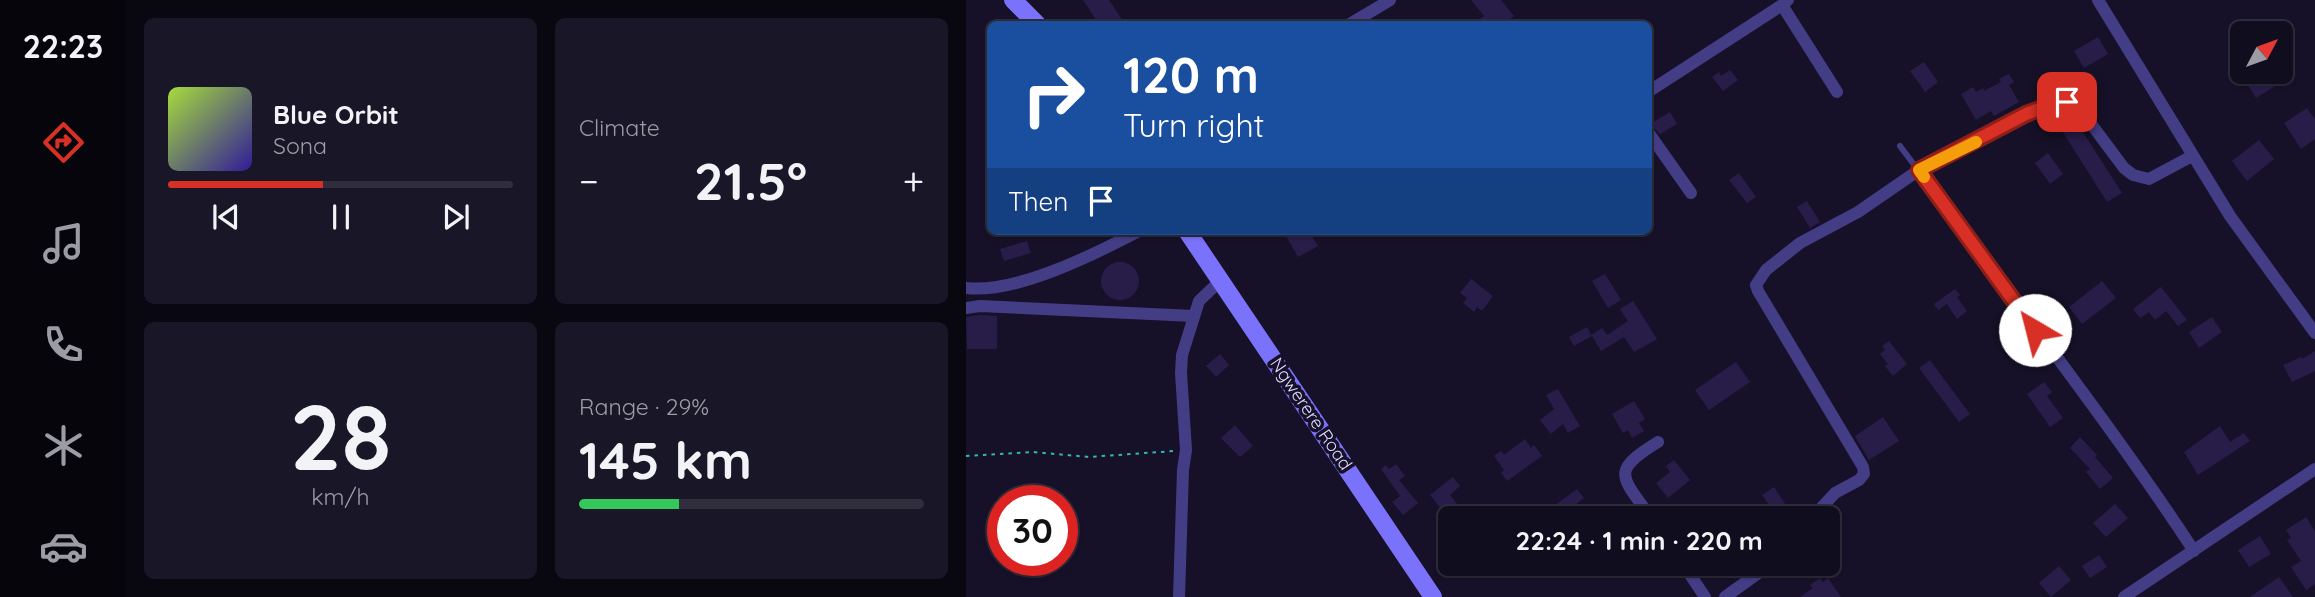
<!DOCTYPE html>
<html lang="en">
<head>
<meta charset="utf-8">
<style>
	body { margin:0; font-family:Quicksand,sans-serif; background:#191627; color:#f1f3f6; height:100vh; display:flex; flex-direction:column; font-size:26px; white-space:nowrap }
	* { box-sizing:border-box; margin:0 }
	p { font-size:23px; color:#9c9ca4 }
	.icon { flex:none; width:38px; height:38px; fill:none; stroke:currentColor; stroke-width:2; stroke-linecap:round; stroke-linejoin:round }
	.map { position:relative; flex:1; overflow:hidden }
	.details { display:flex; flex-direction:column; gap:18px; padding:18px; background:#090710; width:840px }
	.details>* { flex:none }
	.hud { position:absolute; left:21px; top:21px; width:665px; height:214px; border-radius:10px; box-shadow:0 2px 5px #0004,0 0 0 2px #302d3c; background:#1a4fa0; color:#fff; overflow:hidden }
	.needle { width:46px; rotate:49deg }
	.buttons { position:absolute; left:1264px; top:21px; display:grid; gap:14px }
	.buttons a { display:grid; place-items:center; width:63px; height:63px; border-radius:10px; background:#100d1e; box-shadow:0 2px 5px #0004,0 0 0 2px #302d3c; font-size:35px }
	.speed { position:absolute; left:21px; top:485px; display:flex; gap:14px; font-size:35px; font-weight:700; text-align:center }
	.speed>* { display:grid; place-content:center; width:91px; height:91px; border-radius:50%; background:#100d1e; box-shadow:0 2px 5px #0004,0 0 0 2px #302d3c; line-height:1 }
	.speed .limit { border:10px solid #d22; background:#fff; color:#111 }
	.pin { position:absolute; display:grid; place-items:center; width:60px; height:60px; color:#fff; margin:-30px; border-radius:14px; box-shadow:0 4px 10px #0006 }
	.me { position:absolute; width:77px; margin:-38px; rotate:323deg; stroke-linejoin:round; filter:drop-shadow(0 0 5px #0008) }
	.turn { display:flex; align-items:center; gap:24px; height:147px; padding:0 21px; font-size:32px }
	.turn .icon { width:91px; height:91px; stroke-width:2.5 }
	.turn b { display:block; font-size:49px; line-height:60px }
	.then { display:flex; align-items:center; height:66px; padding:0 21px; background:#0003; gap:14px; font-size:26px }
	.big { font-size:52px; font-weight:700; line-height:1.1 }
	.details .tile { flex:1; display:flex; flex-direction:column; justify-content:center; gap:10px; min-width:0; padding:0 24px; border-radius:10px; background:#191627 }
	.details .dial { align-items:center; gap:0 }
	.dial b { font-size:91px; line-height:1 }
	.song { display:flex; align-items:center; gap:21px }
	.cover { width:84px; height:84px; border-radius:10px; background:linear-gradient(135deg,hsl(80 70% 55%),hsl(250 70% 35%)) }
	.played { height:7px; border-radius:4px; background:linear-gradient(90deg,#d93025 45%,#302d3c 45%) }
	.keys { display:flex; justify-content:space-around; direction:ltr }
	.heat { display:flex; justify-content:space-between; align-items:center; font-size:38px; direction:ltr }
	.charge { height:10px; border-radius:5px; background:linear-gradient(90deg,#34c759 29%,#302d3c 0) }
	.details .tiles { flex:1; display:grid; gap:18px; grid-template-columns:repeat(2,1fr) }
	.trip { position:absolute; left:472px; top:506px; width:402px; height:70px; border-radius:10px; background:#100d1e; box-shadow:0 2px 5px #0004,0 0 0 2px #302d3c; font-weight:700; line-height:70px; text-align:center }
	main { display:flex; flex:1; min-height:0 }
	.dock { display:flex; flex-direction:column; width:126px; justify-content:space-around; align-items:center; background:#06050c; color:#9c9ca4 }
	.dock .icon { width:49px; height:49px }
	.dock .current { color:#d93025 }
	.dock b { font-size:32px; color:#f1f3f6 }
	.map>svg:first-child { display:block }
	.building { fill:#281d49 }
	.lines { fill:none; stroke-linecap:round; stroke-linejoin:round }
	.path { stroke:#33b7b5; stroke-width:2; stroke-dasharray:3.5 5; stroke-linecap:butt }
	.service { stroke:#433d86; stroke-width:6 }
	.minor { stroke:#433d86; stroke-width:12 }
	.secondary { stroke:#7b72fb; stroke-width:18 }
	.route-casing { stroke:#8d1f18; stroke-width:18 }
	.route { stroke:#d93025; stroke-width:12 }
	.slow { stroke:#f59e0b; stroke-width:12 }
	.labels { text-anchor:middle; stroke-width:7; stroke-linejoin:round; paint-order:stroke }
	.street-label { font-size:18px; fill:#ded9fe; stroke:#161128 }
</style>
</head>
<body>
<main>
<nav class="dock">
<b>22:23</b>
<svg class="icon current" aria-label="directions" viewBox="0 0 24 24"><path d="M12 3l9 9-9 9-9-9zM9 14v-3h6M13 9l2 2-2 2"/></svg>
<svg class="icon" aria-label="music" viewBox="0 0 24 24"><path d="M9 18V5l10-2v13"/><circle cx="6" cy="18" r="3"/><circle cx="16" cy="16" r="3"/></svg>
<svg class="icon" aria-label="phone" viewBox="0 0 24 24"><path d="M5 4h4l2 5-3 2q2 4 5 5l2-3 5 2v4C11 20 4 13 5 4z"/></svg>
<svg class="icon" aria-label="climate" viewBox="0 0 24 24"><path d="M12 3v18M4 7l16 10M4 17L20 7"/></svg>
<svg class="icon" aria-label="car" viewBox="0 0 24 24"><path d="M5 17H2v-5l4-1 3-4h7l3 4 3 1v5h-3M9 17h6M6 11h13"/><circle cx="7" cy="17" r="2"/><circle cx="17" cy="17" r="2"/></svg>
</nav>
<section class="details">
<div class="tiles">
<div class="tile">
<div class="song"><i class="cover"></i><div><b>Blue Orbit</b><p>Sona</p></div></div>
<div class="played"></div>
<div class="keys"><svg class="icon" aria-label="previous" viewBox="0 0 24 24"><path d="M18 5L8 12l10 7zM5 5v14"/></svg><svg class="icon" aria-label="pause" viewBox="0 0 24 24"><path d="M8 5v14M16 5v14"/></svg><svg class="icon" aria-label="next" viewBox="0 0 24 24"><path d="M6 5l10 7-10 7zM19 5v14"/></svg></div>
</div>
<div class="tile"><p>Climate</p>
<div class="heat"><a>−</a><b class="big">21.5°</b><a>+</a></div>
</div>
<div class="tile dial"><b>28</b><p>km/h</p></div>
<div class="tile"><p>Range · 29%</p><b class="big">145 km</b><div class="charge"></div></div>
</div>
</section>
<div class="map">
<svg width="1349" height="597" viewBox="0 0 1349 597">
	<rect width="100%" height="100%" fill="#161128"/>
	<path class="building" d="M117 0H143L159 24H133Z
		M505 0H535L548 16 537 24H507L518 16Z
		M1132 37 1142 54 1118 68 1108 51Z
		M958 62 972 82 959 92 944 71Z
		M764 70 772 80 757 91 746 77 753 72 755 76Z
		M1299 72H1319L1322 78 1290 98 1281 83Z
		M1043 74 1048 82 1043 85 1053 102 1028 116 1025 111 1010 120 995 94 1007 87 1010 92 1017 88 1018 91 1035 82 1033 79Z
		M1341 108 1349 119V139L1335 149 1318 123Z
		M1100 111 1106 115 1156 193 1141 202 1086 115Z
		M704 112 711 124 694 134 684 124Z
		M1293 140 1308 159 1281 181 1266 161Z
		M1082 153 1097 174 1084 184 1069 163Z
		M773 173 790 197 781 203 763 180Z
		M841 201 854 222 844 228 831 207Z
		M329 231H339L341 235 344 233 352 246 332 257 320 236Z
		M61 241 65 253 38 261 34 249Z
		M135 281a19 19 0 1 1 38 0a19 19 0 1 1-38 0Z
		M639 274 655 300 642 308 626 281Z
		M505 279 527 296 516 311 511 307 508 312 497 303 501 298 494 293Z
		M1136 281 1150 298 1116 324 1103 307Z
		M1195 287 1221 320 1212 326 1200 311 1189 320 1183 312 1174 318 1167 309Z
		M989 289 994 295 991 297 1001 311 991 319 981 304 972 310 968 304Z
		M667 301 691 339 668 352 658 337 635 351 626 336 608 346 603 337 621 327 625 335 636 328 641 335 662 321 654 309Z
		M14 315 31 316V349H1L0 317Z
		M1246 317 1256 332 1233 348 1223 332Z
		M923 341 941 364 927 376 919 366 922 364 914 354 919 350 916 346Z
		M1349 351V371L1326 382 1317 365 1335 357 1336 359Z
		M254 354 263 365 250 377 240 366Z
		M964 360 1004 414 993 422 953 368Z
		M770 362 784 382 743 410 729 390Z
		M1078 382 1086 392 1081 396 1097 418 1084 427 1061 394Z
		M592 389 614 426 602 433 597 424 585 434 574 420 588 409 580 395Z
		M668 401 679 419 673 423 678 431 666 438 662 430 657 433 646 414Z
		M917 417 933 441 903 460 889 436Z
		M269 425 287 446 274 457 255 438Z
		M1254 426 1264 442 1278 433 1284 441 1232 475 1218 452Z
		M1114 437 1131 455 1129 457 1147 478 1134 489 1120 472 1124 469 1104 448Z
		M559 439 565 448 568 445 576 456 541 481 535 473 538 470 528 456 535 451 538 455Z
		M708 460 724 480 702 498 690 483 704 472 700 466Z
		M430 464 439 476 433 480 452 503 437 515 426 502 434 496 415 469 420 465 423 469Z
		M487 477 494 486 484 495 492 505 491 518H485V528L473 527 476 510 464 495Z
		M808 487 825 513 819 518H812L796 495Z
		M611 489 618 498 609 505 618 518H590L584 509Z
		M1149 504 1162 518 1140 537 1127 523Z
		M1340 517 1349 531V584L1340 590 1325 567 1335 561 1321 540 1325 538 1320 530Z
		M1294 536 1305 554 1283 567 1272 550Z
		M1133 555 1141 567 1124 578 1116 566Z
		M1093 566 1105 580 1085 597 1073 583Z
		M1313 577 1327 597H1284Z
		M854 578 857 582 862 578 875 597H834L847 588 844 585Z"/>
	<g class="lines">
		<path class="path" d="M0 456 67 452 123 457 208 451"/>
		<path class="service" d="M934 146 952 170"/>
		<path class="minor" d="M822 0 816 5 871 92
			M1132 0 1264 216 1349 333
			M384 24 424 0
			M682 92 816 5
			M682 132 725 193
			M953 170C1044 297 1142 420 1228 551
			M0 288C50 294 129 254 173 231
			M0 308 14 306 228 316
			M685 518C656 476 643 472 692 442
			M846 518 869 493 893 480 898 474 897 467 792 291 790 285 800 270 834 243 892 212 953 170 1060 114 1101 102 1114 109 1158 168 1167 175 1183 179 1226 156
			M717 564 739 597
			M213 597 217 470 220 450 215 373 216 355 233 301 255 280
			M759 597 805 564
			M1158 597 1349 469"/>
		<path class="secondary" d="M47 0 71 24
			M221 231 467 597"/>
	</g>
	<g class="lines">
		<defs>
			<path id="route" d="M1069 330 953 170 1060 114 1084 105 1101 102"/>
		</defs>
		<use href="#route" class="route-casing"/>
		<use href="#route" class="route"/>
		<path class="slow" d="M958 177 953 170 1010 142"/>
	</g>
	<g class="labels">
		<g class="street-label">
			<text transform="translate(345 414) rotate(56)" y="6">Ngwerere Road</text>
		</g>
	</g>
</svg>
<div class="buttons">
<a><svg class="needle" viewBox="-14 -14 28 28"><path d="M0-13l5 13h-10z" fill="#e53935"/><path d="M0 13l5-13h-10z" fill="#9c9ca4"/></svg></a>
</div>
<div class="speed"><div class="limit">30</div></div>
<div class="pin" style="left:1101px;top:102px;background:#d93025"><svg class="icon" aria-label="arrive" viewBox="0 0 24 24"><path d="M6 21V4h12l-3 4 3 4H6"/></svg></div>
<svg class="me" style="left:1069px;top:330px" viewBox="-20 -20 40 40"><circle r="19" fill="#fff"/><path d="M0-13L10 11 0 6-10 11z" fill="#d93025"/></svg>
<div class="trip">22:24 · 1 min · 220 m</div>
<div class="hud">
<div class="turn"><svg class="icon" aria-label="right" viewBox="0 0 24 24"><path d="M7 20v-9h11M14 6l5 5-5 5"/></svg><div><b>120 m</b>Turn right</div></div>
<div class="then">Then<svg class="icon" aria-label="arrive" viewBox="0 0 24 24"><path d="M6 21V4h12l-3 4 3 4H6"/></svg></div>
</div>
</div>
</main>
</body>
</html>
